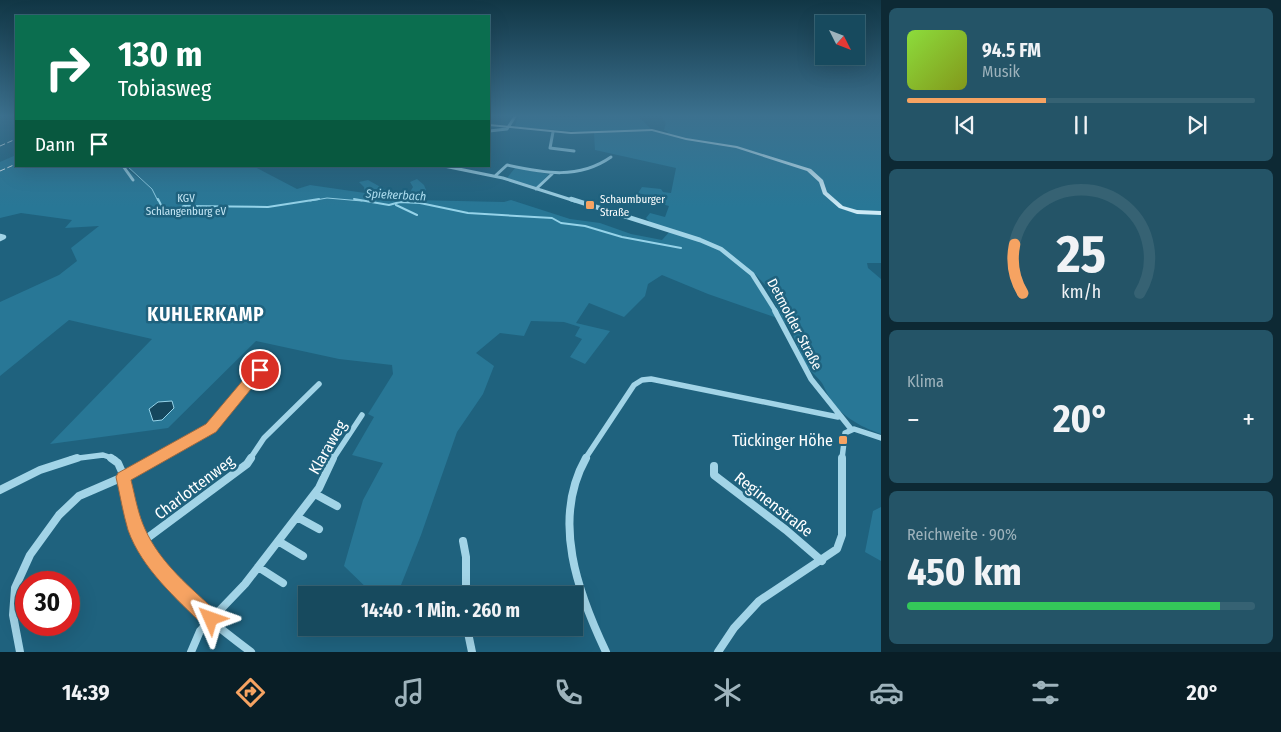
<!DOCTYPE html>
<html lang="de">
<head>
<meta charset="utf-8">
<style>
	body { margin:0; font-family:"Fira Sans Condensed",sans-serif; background:#245467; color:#f1f3f6; height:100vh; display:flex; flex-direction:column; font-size:19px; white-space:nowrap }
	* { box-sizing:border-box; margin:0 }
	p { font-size:16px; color:#9eb3bc }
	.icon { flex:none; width:28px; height:28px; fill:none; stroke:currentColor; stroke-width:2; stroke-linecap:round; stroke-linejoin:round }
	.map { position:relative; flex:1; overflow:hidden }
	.details { display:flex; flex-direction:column; gap:8px; padding:8px; background:#0d2934; width:400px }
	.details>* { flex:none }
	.guide { position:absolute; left:15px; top:15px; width:475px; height:152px; border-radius:0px; box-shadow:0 5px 20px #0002,0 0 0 1px #366273; background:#0b6e4f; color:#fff; overflow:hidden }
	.needle { width:32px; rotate:132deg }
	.controls { position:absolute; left:815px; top:15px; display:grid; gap:10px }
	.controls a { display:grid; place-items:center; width:50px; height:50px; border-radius:0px; background:#174a5e; box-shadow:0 5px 20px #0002,0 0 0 1px #366273; font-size:25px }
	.speed { position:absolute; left:15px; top:571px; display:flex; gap:10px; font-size:25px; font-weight:700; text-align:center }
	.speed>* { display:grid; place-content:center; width:65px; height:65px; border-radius:50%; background:#174a5e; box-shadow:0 5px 20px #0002,0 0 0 1px #366273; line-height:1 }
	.speed .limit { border:8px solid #d22; background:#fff; color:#111 }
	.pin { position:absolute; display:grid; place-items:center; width:42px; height:42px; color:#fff; margin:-21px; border:2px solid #fff; border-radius:50%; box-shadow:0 1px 5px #0007 }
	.me { position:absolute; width:55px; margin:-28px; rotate:313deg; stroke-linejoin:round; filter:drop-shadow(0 0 4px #0008) }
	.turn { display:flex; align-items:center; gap:18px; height:105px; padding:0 20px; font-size:22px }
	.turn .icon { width:65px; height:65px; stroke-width:2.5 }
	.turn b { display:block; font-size:35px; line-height:42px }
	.then { display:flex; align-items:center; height:48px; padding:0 20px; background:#0003; gap:10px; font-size:19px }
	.big { font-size:38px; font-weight:700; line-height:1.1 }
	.details .widget { flex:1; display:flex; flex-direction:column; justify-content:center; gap:8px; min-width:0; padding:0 18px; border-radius:8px; background:#245467 }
	.details .dial { align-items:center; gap:0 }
	.dial svg { height:130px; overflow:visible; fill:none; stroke:#366273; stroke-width:7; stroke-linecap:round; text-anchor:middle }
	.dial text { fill:#f1f3f6; stroke:none }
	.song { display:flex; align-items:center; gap:15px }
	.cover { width:60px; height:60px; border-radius:8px; background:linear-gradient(135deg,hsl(90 70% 55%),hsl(70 70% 35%)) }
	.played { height:5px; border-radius:2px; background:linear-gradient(90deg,#f6a362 40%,#366273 40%) }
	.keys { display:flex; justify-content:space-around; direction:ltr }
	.heat { display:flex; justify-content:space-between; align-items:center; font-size:28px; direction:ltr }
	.charge { height:8px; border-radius:4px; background:linear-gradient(90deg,#34c759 90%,#366273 0) }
	.trip { position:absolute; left:298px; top:586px; width:285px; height:50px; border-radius:0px; background:#174a5e; box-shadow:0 5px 20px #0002,0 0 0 1px #366273; font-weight:700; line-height:50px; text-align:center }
	.dock { display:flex; height:80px; justify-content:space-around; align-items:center; background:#091e26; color:#9eb3bc }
	.dock .icon { width:35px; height:35px }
	.dock .selected { color:#f6a362 }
	.dock b { font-size:22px; color:#f1f3f6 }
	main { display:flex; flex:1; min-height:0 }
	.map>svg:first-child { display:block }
	.green { fill:#287796 }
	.water { fill:#15475d; stroke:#95d3e9 }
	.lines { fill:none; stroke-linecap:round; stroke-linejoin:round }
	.stream-far1 { stroke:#95d3e9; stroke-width:1 }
	.stream { stroke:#95d3e9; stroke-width:2 }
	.street-far3 { stroke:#a2d4e7; stroke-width:3 }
	.street-far2 { stroke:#a2d4e7; stroke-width:4.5 }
	.street-far1 { stroke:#a2d4e7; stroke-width:5.5 }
	.street { stroke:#a2d4e7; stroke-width:8 }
	.secondary { fill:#cceaf6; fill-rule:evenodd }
	.rail { stroke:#fff; stroke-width:1; stroke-dasharray:5.5 2.5; stroke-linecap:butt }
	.route { fill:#f6a362; stroke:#a06a40 }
	.poi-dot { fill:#f6a362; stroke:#1f627e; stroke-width:2 }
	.labels { text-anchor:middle; stroke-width:5; stroke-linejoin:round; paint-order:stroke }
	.far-park-label { font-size:11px; fill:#c6e8f6; stroke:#1f627e }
	.far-poi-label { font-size:11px; fill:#fff; stroke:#1f627e; text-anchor:start }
	.far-water-label { font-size:12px; font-style:italic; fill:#adddef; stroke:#1f627e }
	.street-label { font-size:14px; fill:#fff; stroke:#1f627e }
	.near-poi-label { font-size:16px; fill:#fff; stroke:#1f627e; text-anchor:end }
	.near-street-label { font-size:16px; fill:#fff; stroke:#1f627e }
	.district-label { font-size:19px; font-weight:bold; letter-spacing:1px; fill:#fff; stroke:#1f627e }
</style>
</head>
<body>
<main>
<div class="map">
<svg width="881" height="652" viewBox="0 0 881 652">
	<rect width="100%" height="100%" fill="#1f627e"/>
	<path class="green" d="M519 115 560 117 637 115 652 130 667 134 668 132 664 130 666 123 660 115H881V212C861 211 838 211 826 191 824 187 824 184 822 181 830 213 853 213 881 214V263H867L868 268 881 279V434C859 426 838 415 827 393 825 390 824 386 822 383 816 375 806 368 803 359 798 348 792 328 784 322L767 287 755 274V283L780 319 708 294 662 275 648 284 645 296 624 317 589 303 576 323 610 331 585 364 570 357 582 339 575 336 580 327 564 322 531 321 524 336 500 333 476 353 494 366 483 394 457 432 421 535 397 595H374L344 566 363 500 383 463 352 455 374 417 368 414 393 374 392 365 339 359 256 341 168 428 50 444 152 339 69 320 0 376V302L59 275 77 261 71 248 99 226 65 228 72 220 21 213 0 218V162L16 155V166H122L141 180 127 166H253L297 189 310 185 365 193 364 187 359 182 368 180 386 190 410 192 413 187 410 182 417 179 424 185 426 190 412 200 504 202 511 200 570 219 600 223 631 234 662 240 671 230 650 222 646 218 650 213 665 217 669 206 654 202 653 197 638 193 642 187 661 189 663 192 671 193 676 168 595 150 594 133 517 127 515 126Z
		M515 168 549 174 537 187 507 178Z
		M881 507V561L865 552 873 511Z"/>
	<path class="water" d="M172 401 174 408 162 420 153 421 149 409 158 402Z"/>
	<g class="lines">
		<path class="stream-far1" d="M127 166 152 189 158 201
			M310 201 327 198 362 201"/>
		<path class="stream" d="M158 199 162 207 173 211 184 206 268 207 319 199
			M354 199 389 205 400 202 420 203 468 213 552 218 561 223 585 226 622 237 681 248
			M396 205 417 215"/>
		<path class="street-far3" d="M489 131 507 129 516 115
			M553 132 550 148 574 151
			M123 166 133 180
			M444 166 503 178 575 201
			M495 176 507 165C544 173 578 180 611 157
			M536 189 552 174"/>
		<path class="street-far2" d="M571 199 700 240 721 249 752 274 776 312
			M0 236 4 237 0 239"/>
		<path class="street-far1" d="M775 311 811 379 851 429
			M71 459 103 455 115 459
			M155 459 211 428 260 369
			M250 459 264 438 319 384
			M333 459 362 415
			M585 459 634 385 642 380 651 379 838 417
			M842 459 845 433 854 429 881 438"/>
		<path class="street" d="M111 458 118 463 122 472C129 494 132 520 142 541 165 587 211 622 251 652
			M586 458C551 520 578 593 606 652
			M714 466V475L786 530 822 561
			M0 490 40 470 77 458
			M315 494 337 506
			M297 517 319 529
			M278 541 303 556
			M463 541 466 557V595
			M142 542 247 464 251 458
			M258 567 283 583
			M467 628 472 652
			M20 652 13 615 15 588 30 555 59 515 79 496 123 477 158 458
			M191 652 200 631 245 584 319 488 333 458
			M718 652 734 628 759 601 837 549 842 535V458"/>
		<path class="secondary" d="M489 124 571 132 652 129 686 138 737 146 811 169 823 180 827 192 843 206 857 210 881 211V215L857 214 839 208 823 194 819 182 807 171 736 148 686 140 652 131 571 134 489 126Z"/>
		<path class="rail" d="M0 146 16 139
			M0 171 16 164"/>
	</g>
	<linearGradient id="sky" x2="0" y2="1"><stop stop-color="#113645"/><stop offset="0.56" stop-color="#3c718f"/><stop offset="1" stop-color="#3c718f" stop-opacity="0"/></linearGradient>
	<rect width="881" height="207" fill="url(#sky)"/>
	<path class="route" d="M260 365 264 366 266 370 264 373 216 432 131 480C135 496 138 514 145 529 160 563 191 588 218 613L220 619 218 626 211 629 204 626C176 598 142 569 128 530 123 513 120 495 116 477L118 473 206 424 255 366Z"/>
	<g class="poi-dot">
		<rect x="585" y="200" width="10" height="10" rx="2.5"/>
		<rect x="838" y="435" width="10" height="10" rx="2.5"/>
	</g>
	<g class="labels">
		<g class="far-park-label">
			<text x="186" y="202">KGV<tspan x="186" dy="13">Schlangenburg eV</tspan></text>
		</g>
		<g class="far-poi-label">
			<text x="600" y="203">Schaumburger<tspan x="600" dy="13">Straße</tspan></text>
		</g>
		<g class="far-water-label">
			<text transform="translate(396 195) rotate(3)" y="4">Spiekerbach</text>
		</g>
		<g class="street-label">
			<text transform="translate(795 324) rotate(62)" y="5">Detmolder Straße</text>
		</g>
		<g class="near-poi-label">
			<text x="833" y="446">Tückinger Höhe</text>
		</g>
		<g class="near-street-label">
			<text transform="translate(327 447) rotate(-60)" y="6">Klaraweg</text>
			<text transform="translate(194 487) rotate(-37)" y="6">Charlottenweg</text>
			<text transform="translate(774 504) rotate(38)" y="6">Reginenstraße</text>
		</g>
		<g class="district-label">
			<text x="206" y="321">KUHLERKAMP</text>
		</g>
	</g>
</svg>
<div class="controls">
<a><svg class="needle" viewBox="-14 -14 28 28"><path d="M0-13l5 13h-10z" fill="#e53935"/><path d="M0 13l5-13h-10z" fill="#9eb3bc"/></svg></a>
</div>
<div class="speed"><div class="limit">30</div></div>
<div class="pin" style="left:260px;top:370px;background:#d93025"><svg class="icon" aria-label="arrive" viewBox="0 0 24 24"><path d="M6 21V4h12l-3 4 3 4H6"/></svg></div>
<svg class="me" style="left:211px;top:619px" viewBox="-20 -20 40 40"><path d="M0-17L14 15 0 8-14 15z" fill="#f6a362" stroke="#fff" stroke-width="4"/></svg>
<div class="trip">14:40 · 1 Min. · 260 m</div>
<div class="guide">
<div class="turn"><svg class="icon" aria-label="right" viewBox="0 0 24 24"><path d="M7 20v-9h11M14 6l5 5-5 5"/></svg><div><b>130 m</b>Tobiasweg</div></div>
<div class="then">Dann<svg class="icon" aria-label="arrive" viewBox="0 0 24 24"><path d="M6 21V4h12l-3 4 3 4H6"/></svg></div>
</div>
</div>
<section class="details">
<div class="widget">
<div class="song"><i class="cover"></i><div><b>94.5 FM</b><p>Musik</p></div></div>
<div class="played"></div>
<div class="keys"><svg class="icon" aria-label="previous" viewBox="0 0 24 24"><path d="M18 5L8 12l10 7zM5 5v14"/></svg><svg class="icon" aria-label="pause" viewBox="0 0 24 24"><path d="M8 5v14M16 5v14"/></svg><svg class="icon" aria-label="next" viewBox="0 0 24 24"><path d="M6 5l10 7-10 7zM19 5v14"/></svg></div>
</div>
<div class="widget dial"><svg viewBox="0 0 100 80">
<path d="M14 69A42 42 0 1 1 86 69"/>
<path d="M14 69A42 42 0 0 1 9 39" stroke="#f6a362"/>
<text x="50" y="56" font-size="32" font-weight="700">25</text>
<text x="50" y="72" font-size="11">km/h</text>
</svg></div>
<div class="widget"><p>Klima</p>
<div class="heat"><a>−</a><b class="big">20°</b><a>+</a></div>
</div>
<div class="widget"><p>Reichweite · 90%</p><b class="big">450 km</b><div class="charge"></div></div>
</section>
</main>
<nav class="dock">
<b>14:39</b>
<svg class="icon selected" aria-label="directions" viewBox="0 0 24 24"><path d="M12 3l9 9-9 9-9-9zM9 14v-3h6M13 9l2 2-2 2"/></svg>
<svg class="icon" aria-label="music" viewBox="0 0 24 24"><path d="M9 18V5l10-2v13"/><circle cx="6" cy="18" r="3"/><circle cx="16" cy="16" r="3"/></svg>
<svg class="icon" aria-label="phone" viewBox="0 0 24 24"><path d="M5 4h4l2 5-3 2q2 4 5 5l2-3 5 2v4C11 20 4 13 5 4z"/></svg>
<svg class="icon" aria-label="climate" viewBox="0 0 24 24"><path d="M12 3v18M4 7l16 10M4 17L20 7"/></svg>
<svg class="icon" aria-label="car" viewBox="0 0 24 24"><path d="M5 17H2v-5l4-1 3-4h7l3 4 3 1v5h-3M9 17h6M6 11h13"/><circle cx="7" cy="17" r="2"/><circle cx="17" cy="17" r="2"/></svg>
<svg class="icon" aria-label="filters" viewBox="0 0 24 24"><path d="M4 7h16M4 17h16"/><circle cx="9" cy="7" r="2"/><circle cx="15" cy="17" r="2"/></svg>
<b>20°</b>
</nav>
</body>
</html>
